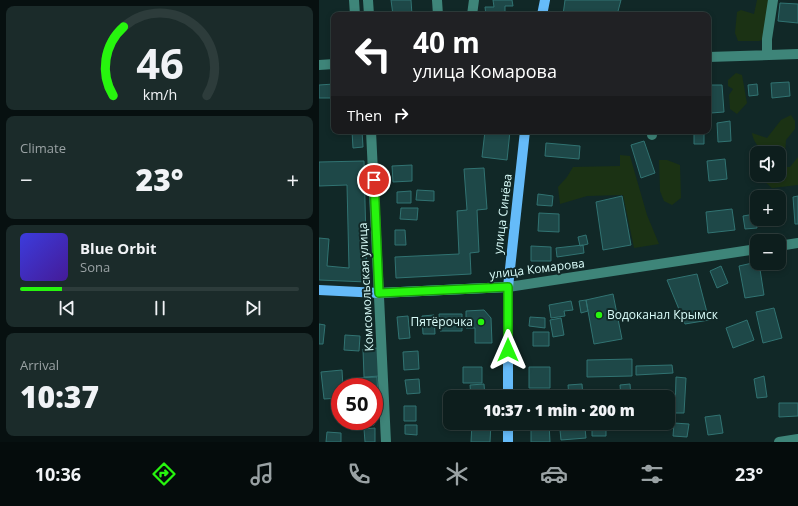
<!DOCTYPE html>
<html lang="en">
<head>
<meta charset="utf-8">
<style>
	body { margin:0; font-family:"Open Sans",sans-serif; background:#1b2b2a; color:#f1f3f6; height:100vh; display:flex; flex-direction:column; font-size:15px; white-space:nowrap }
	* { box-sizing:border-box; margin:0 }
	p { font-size:13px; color:#9aa2a4 }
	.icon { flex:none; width:22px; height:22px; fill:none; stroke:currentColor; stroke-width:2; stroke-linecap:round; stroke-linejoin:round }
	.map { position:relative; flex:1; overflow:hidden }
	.drawer { display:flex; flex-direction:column; gap:6px; padding:6px; background:#071010; width:319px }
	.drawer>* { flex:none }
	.guide { position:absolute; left:12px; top:12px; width:380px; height:122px; border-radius:8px; box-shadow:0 2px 6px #0003,0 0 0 1px #2d3c3b; background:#202124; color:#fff; overflow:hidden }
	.fabs { position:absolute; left:431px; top:146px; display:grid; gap:8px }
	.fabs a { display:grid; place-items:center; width:36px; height:36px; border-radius:8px; background:#0d1e1d; box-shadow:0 2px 6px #0003,0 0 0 1px #2d3c3b; font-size:20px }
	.speed { position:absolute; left:12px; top:378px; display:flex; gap:8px; font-size:20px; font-weight:700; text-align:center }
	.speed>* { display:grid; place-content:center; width:52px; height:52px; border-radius:50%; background:#0d1e1d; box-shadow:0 2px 6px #0003,0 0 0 1px #2d3c3b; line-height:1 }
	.speed .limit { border:6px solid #d22; background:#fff; color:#111 }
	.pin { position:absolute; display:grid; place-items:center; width:34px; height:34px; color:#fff; margin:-17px; border:2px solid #fff; border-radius:50%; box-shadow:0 1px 4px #0007 }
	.me { position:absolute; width:44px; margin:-22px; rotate:0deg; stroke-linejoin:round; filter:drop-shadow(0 0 3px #0008) }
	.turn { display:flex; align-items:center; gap:14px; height:84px; padding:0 16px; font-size:18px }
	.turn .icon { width:52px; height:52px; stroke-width:2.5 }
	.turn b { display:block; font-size:28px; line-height:34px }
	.then { display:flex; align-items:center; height:38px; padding:0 16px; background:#0003; gap:8px; font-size:15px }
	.big { font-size:30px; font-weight:800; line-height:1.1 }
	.drawer .tile { flex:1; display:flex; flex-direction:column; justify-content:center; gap:6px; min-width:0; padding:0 14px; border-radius:8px; background:#1b2b2a }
	.drawer .dial { align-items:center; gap:0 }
	.dial svg { height:104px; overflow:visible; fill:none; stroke:#2d3c3b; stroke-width:7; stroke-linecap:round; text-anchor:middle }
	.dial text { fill:#f1f3f6; stroke:none }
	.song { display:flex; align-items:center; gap:12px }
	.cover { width:48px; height:48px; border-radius:6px; background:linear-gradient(135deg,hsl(240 70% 55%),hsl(260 70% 35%)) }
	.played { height:4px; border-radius:2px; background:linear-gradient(90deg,#27f50e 15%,#2d3c3b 15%) }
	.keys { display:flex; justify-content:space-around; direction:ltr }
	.heat { display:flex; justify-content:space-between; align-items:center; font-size:22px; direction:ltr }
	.trip { position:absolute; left:124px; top:390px; width:232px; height:40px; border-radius:8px; background:#0d1e1d; box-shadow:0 2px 6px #0003,0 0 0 1px #2d3c3b; font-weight:800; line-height:40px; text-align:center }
	.menu { display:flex; height:64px; justify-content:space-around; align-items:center; background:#050c0c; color:#9aa2a4 }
	.menu .icon { width:28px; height:28px }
	.menu .selected { color:#27f50e }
	.menu b { font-size:18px; color:#f1f3f6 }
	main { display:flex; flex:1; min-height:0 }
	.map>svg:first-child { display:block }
	.green { fill:#1b3214 }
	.building { fill:#1e4848; stroke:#317372 }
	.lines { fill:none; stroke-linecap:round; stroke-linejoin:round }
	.minor { stroke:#3e8579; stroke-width:10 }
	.major { stroke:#65bbf9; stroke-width:10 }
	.route-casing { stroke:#199f09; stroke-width:10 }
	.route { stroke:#27f50e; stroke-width:7 }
	.poi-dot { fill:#27f50e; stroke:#112827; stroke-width:1.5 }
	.labels { text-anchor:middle; stroke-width:4; stroke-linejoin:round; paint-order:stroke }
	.street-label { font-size:12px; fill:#dafdfa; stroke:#112827 }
	.poi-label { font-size:12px; fill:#dafdfa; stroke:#112827; text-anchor:start }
</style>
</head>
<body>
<main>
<section class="drawer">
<div class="tile dial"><svg viewBox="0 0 100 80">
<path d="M14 69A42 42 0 1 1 86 69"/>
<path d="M14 69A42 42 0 0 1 22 16" stroke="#27f50e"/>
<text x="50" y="56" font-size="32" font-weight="700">46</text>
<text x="50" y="72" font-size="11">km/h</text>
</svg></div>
<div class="tile"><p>Climate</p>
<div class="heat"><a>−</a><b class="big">23°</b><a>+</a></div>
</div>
<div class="tile">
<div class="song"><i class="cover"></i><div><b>Blue Orbit</b><p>Sona</p></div></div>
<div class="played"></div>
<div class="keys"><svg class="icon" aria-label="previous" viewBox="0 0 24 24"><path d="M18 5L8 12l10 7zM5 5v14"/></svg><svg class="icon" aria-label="pause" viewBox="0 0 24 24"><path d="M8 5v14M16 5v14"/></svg><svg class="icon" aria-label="next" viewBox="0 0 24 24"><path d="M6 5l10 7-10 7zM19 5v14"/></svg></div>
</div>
<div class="tile"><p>Arrival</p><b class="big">10:37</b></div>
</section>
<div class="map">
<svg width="479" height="442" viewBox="0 0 479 442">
	<rect width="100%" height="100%" fill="#112827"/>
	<path class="green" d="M438 0H451L448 38 440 41H419L416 33 418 12 422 10 435 14Z
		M417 73 423 75 428 103 418 114 411 109 410 95 414 89 409 86V80Z
		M472 115 476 121V129L467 140 465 167H471L479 157V185L453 188 446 182 445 175H460V153H442C440 145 434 142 433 133L448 138 462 120Z
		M301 155 311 156 328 215 340 244 315 248 304 195 268 196 241 204 239 187 248 177 254 167 301 166Z
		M340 160H348L361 165 362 198 353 205 345 201 341 191Z"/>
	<path class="building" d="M72 0H92L93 15H74Z
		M174 0H193L194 6H186V15H167L166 7H175Z
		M246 0H302L298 15H244Z
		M461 3 479 4V23L459 21Z
		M470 82 471 96 453 98 452 83Z
		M15 84V98H0V85Z
		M438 84 439 95 430 96 429 85Z
		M390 85H403L405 112 392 113Z
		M411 121 412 141 399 142 398 123Z
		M33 131H43L44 147 34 148Z
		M106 131H124V133L106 134Z
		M166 131H191L188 160 163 157Z
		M227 131H263V134Z
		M375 131H385V144H375Z
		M325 141 336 173 322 178 312 145Z
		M227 143 261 146 260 159 226 156Z
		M406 159 408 179 390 181 388 161Z
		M45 161 48 282 0 280V238L10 239 8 266 30 268 28 185 0 186V162Z
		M93 165V181L74 182 73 166Z
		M165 168 168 209 158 210 160 252 151 253 152 274 77 278 76 257 140 254 138 211 148 210 145 169Z
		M98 190 115 191V201L97 200Z
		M92 191V203H78V192Z
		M219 194 234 196 233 206 218 205Z
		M303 196 312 245 284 250 277 202Z
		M479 196V224H476L474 197Z
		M82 208H99L98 220 81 219Z
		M413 209 416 230 389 233 387 212Z
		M220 213 240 214V232L219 231Z
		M436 214 438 228 426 229 424 216Z
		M76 230H86L87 245H76Z
		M267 235 269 244 261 246 259 237Z
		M264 245 265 253 238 257 237 248Z
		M212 246 232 247V261H212Z
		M438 262 440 263 445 295 426 298 420 266Z
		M402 266 409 283 398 288 391 271Z
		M378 274 390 320 366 324 348 280Z
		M294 294 303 339 275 344 267 300Z
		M267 300 269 311 262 313 260 301Z
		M252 301 254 310 245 311 246 316 232 318 230 305Z
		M455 308 463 338 444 343 437 312Z
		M165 310 172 318 173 343H156V328H147V311Z
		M120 314H143V331H121Z
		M115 315 116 334H104L103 316Z
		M89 316 91 338 80 339 78 317Z
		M211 317 226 318V328L210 326Z
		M242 318 245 335 234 337 231 320Z
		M428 320 435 340 414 348 407 328Z
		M0 324 6 325 4 344H0Z
		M214 332H230V346H214Z
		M26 335 41 336 40 351 25 350Z
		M60 348 61 376 45 377 44 349Z
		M99 351 100 369 85 370 84 352Z
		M313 359V376L268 377V360Z
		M353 365 354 373 317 375V366Z
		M144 367H163V383H144Z
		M210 367H231V388H210Z
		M23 370 24 387H21V398L5 399 2 372Z
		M445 376 448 397 438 398 435 379Z
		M58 377 59 401H55V387H39L38 378Z
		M357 377 367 378 365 413H356Z
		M100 379 101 393 88 394 86 380Z
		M165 384 166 397H152L151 385Z
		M263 384 264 397H250L249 385Z
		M311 384 312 397H302L301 385Z
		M460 403H479V416L460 417Z
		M85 406H97V421H85Z
		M401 415 404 433 389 435 386 417Z
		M33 421H55V425H33Z
		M153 423H172L171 442H152Z
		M212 423H230L231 442H212Z
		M273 423H287V436H273Z
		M326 423H339V425L327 426Z
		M355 423 370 424 368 437 354 436Z
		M86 425H98V435L86 434Z
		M56 428V442H46L45 429Z
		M266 428 267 438 242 440 241 430Z
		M8 432 22 433V442H7Z"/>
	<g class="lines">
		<path class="minor" d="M35 0 36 15
			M49 0 50 15
			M118 0 119 15
			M153 15 155 0
			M448 55V39L454 0
			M389 57 479 54
			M0 65 15 64
			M52 131 67 442
			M333 135V131
			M460 246 479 243
			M189 287 438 249
			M460 442 479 439"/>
		<path class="major" d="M223 15 226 0
			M0 290 60 293 189 287
			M189 397V287L206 131
			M189 423V442"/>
	</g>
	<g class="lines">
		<defs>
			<path id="route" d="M55 180 60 293 189 287V350"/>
		</defs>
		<use href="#route" class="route-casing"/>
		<use href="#route" class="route"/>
	</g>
	<g class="poi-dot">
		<circle cx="280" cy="315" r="4"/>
		<circle cx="162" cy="322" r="4"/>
	</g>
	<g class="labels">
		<g class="street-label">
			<text transform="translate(184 214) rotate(-83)" y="4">улица Синёва</text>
			<text transform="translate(218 269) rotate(-7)" y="4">улица Комарова</text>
			<text transform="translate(47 287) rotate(-93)" y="4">Комсомольская улица</text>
		</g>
		<g class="poi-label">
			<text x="288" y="319">Водоканал Крымск</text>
			<text x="154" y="326" text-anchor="end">Пятёрочка</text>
		</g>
	</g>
</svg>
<div class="fabs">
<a><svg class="icon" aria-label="sound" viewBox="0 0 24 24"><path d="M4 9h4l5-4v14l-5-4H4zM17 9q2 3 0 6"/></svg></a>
<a>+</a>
<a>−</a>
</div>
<div class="speed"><div class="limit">50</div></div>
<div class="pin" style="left:55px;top:180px;background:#d93025"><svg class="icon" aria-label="arrive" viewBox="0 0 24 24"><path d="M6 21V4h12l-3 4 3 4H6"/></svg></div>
<svg class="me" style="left:189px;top:350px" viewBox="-20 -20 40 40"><path d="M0-17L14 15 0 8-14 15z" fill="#27f50e" stroke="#fff" stroke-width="4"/></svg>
<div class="trip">10:37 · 1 min · 200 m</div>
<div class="guide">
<div class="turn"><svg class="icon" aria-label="left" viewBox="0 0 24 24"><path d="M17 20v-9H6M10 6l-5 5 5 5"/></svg><div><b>40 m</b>улица Комарова</div></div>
<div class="then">Then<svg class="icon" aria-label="right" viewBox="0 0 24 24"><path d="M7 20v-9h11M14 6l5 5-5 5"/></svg></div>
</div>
</div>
</main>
<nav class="menu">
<b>10:36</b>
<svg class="icon selected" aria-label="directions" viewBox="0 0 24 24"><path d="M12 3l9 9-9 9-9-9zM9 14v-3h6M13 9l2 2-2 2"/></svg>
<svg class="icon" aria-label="music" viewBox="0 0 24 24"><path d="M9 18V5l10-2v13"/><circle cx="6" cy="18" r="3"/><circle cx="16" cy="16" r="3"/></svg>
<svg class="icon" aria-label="phone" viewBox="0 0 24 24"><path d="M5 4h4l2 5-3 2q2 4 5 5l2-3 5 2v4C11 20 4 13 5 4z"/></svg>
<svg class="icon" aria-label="climate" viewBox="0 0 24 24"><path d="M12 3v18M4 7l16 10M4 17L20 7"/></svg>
<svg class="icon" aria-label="car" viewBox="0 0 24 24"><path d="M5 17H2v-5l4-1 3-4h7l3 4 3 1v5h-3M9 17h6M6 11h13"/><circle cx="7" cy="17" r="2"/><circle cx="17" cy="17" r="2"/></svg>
<svg class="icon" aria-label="filters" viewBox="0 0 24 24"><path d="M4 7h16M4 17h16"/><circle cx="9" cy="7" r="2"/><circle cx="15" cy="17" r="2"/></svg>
<b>23°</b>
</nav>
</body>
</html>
